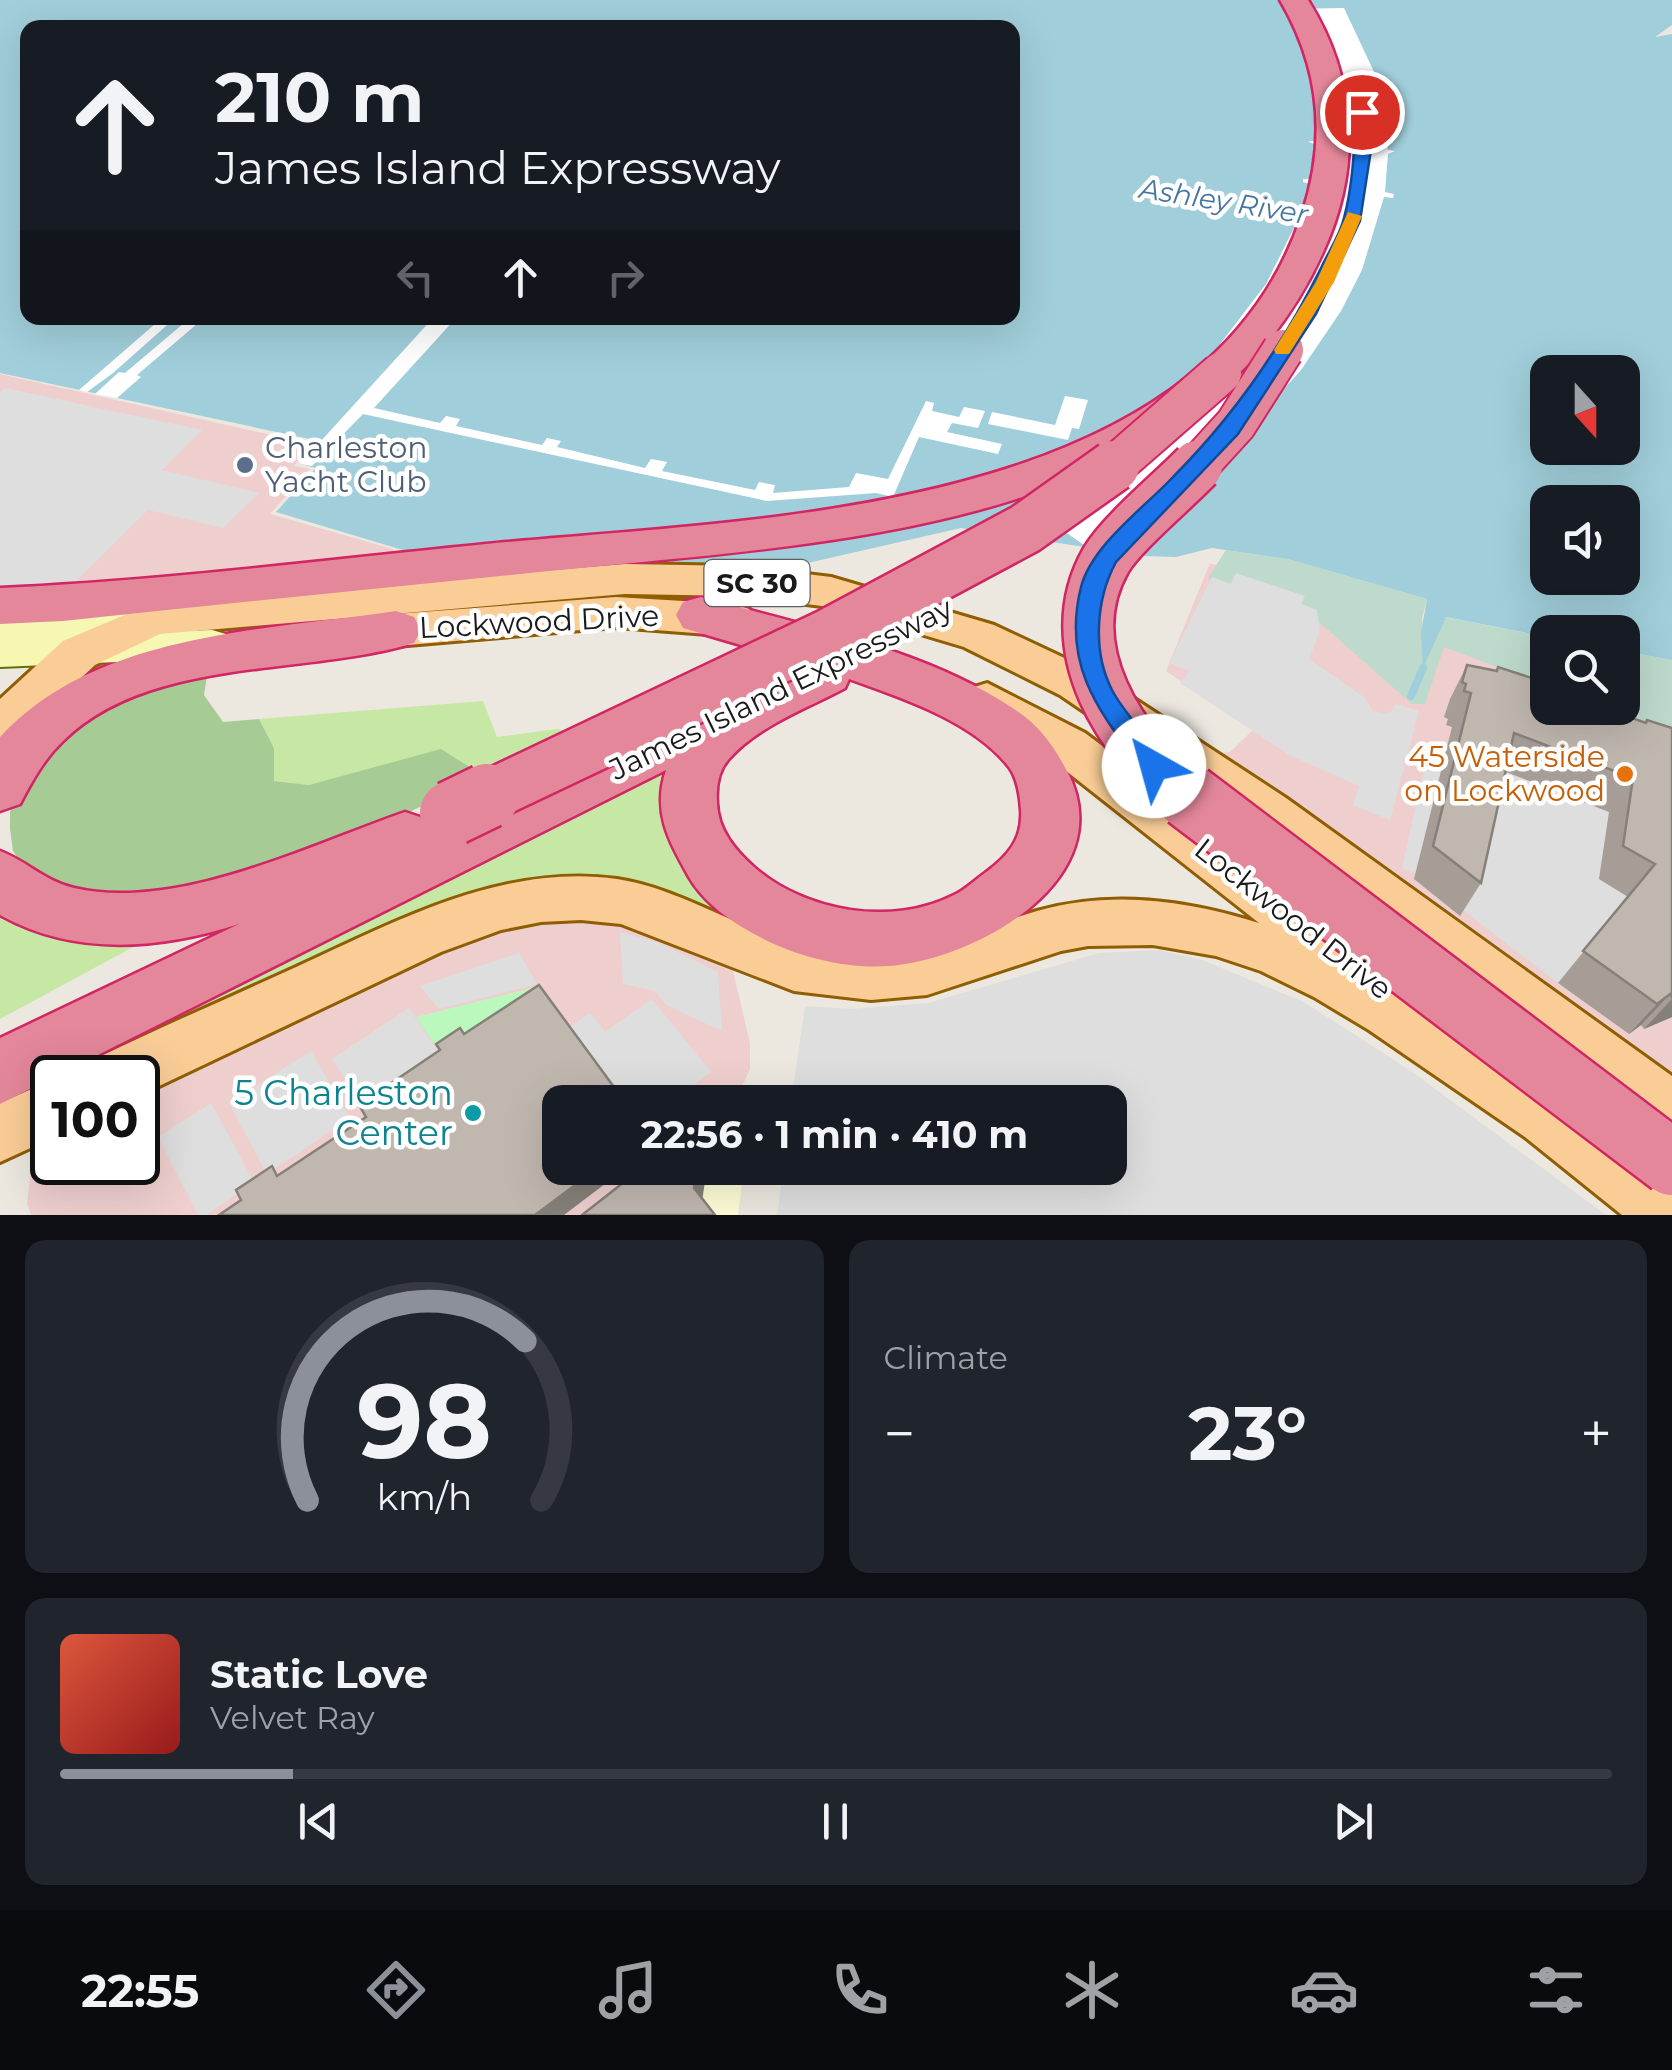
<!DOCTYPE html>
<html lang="en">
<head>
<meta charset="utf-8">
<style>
	body { margin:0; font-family:Montserrat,sans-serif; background:#20242c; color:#f1f3f6; height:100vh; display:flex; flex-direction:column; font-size:38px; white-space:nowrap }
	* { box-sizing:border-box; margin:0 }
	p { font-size:32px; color:#9ea1a6 }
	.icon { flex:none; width:55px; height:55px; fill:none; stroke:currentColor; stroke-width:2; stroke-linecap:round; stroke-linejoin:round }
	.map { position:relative; height:1215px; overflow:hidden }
	.details { display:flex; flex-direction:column; gap:25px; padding:25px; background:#0d0f14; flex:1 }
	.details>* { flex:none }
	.banner { position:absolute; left:20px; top:20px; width:1000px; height:305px; border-radius:20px; box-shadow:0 10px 40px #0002; background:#171b24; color:#f1f3f6; overflow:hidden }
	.needle { width:65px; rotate:159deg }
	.fabs { position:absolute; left:1530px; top:355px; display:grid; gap:20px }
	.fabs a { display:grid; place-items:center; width:110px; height:110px; border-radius:20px; background:#171b24; box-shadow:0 10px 40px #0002; font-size:50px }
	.speed { position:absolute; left:30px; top:1055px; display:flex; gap:20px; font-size:50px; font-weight:700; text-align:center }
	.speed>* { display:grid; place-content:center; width:130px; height:130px; border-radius:50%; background:#171b24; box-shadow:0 10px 40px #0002; line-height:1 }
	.speed .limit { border:5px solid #111; border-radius:15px; background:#fff; color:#111 }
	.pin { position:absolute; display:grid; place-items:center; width:85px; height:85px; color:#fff; margin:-42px; border:5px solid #fff; border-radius:50%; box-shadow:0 2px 10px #0007 }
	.me { position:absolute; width:110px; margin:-55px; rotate:322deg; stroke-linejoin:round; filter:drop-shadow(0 0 8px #0008) }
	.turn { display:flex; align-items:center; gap:35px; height:210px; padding:0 30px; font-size:45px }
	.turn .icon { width:130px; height:130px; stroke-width:2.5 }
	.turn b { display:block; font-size:70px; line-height:85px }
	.lanes { display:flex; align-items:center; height:95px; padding:0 30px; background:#0003; justify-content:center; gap:50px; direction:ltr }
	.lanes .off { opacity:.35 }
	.big { font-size:75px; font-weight:700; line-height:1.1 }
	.details .widget { flex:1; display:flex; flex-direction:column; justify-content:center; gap:15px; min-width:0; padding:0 35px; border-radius:20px; background:#20242c }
	.details .dial { align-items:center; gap:0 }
	.dial svg { height:260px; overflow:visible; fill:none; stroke:#363941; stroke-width:7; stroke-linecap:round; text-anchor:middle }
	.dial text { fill:#f1f3f6; stroke:none }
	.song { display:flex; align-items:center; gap:30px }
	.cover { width:120px; height:120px; border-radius:15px; background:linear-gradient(135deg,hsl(10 70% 55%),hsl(0 70% 35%)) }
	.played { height:10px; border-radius:5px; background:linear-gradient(90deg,#8c9099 15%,#363941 15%) }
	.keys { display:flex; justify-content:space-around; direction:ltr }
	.heat { display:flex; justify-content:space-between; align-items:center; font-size:55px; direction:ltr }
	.details .tiles { flex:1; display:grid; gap:25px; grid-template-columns:1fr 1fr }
	.widget:last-child { grid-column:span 2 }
	.trip { position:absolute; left:542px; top:1085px; width:585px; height:100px; border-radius:20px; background:#171b24; box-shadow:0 10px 40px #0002; font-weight:700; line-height:100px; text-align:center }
	.tabs { display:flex; height:160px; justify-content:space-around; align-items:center; background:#090b0e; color:#9ea1a6 }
	.tabs .icon { width:70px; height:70px }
	.tabs .selected { color:#8c9099 }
	.tabs b { font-size:45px; color:#f1f3f6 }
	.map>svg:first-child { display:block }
	.commercial { fill:#eecfce }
	.education { fill:#fefdd6 }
	.grass { fill:#c7e7a5 }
	.forest { fill:#a6cb95 }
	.wetland { fill:#bddacc }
	.park { fill:#bbf8be }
	.parking { fill:#dedede }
	.water { fill:#a0ceda; fill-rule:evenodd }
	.pier { fill:#fff }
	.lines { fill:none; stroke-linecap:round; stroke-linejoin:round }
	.stream { stroke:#a0ceda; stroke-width:8 }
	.secondary-casing { stroke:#646d06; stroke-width:4 }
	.primary-casing { stroke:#8f5d02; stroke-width:6 }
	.highway-casing { stroke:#d12564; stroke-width:5 }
	.secondary { fill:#f6f8b2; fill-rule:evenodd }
	.primary { fill:#facd97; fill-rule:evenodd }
	.highway { fill:#e4879a; fill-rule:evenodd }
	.highway-bridge-far2-casing { stroke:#d12564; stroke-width:44; stroke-linecap:butt }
	.highway-bridge-far1-casing { stroke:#d12564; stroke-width:55; stroke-linecap:butt }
	.highway-bridge-casing { stroke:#d12564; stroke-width:69; stroke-linecap:butt }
	.highway-bridge-far2 { stroke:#e4879a; stroke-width:40 }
	.highway-bridge-far1 { stroke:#e4879a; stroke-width:50 }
	.highway-bridge { stroke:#e4879a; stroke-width:64 }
	.wall { fill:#a59d96 }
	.shaded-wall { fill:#86807a }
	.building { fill:#c0b7af; stroke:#86807a; stroke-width:2.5 }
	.route { fill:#1a73e8; stroke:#114b97; stroke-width:2.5 }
	.slow { fill:#f59e0b }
	.service-dot { fill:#5c6f8a; stroke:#fff; stroke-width:4 }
	.food-dot { fill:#e8710a; stroke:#fff; stroke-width:4 }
	.culture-dot { fill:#0f9aa8; stroke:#fff; stroke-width:4 }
	.labels { text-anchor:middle; stroke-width:9; stroke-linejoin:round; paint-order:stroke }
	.far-water-label { font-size:28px; font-style:italic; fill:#4676a0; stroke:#fff }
	.shield { fill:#fff; stroke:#5f5f5f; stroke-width:2.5 }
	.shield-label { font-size:28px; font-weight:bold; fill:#1a1a1a }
	.service-label { font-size:30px; fill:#4e5e75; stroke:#fff; text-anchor:start }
	.street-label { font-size:30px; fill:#1a1a1a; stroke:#fff }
	.food-label { font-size:30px; fill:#c56008; stroke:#fff; text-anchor:end }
	.near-culture-label { font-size:35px; fill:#0d838f; stroke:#fff; text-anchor:end }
</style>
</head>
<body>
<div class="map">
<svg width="1672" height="1215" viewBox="0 0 1672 1215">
	<rect width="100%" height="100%" fill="#ece8e0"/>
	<path class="commercial" d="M0 374 312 444 294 466 310 469 270 514 393 549V561L0 599Z
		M1210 563 1383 615 1547 675 1548 708H1622L1672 719V1079L1209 754 1230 752 1253 730 1166 671Z
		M578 911 729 954 750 1043V1069L740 1091 713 1102H560V1168H653L592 1215H31L27 1203 30 1177 52 1138V1162H138V1082L423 945Z"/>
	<path class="education" d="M653 1168H744L738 1215H592Z"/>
	<path class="grass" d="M483 701 497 737 557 729 574 733 484 776 381 768 309 785 274 781V748L259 719Z
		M679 758 722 902 713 915 440 911 80 1077 52 1078V1090L0 1114V1099Z
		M0 900 161 932 0 1019Z"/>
	<path class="forest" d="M208 670 204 695 223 722 259 719 274 748V781L309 785 441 749 484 776 366 833 293 861 116 904 27 872 13 851 10 829V812L21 781 112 693Z"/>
	<path class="wetland" d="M1226 550 1288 559 1427 599 1422 618 1424 665 1445 617 1547 637V686L1444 647 1425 704H1412L1311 615 1208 578Z
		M1623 651 1672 660V731L1607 708H1622Z"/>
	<path class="park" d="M532 988 545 1005 442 1055 416 1017Z"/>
	<path class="parking" d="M5 388 202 430 162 470 259 493 223 528 148 510 70 587 0 588V392Z
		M1236 573 1305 596 1301 604 1317 610 1320 631 1309 659 1364 697 1373 711 1385 714 1392 711 1396 704 1419 711 1390 820 1353 805 1359 786 1291 756 1180 683 1189 671 1169 663 1212 577 1231 584Z
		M1425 765 1489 790 1503 771 1609 812 1599 879 1629 897 1558 983 1415 873 1402 868Z
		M620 932 659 943 718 972 722 1031 666 1005 655 991 623 984Z
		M1158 950 1202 960 1304 1002 1411 1071 1606 1215H777L784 1168H1110V1102H791L805 1006 851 1009 928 1003 1099 953Z
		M519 953 537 984 439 1009 420 986Z
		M652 999 711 1072 689 1089 699 1102H626L570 1027 590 1013 605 1032Z
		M409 1008 441 1055 363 1108 332 1059Z
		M311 1051 350 1118 267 1174 229 1103Z
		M211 1103 254 1182 206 1215H198L158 1137Z"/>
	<path class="water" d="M0 0H1672V25L1655 37 1672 34V660L1623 651 1622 632H1548L1547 637 1446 617 1423 668 1421 632 1427 599 1288 559 1212 548 1176 557 1143 556 961 528 777 570 406 551 276 512 316 468 300 464 319 441 0 373ZM28 28H1012V318H28ZM1548 372H1622V448H1548ZM1548 502H1622V578H1548Z"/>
	<path class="pier" d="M1344 8 1376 76 1388 150 1395 151 1388 154 1385 192 1394 194 1393 198 1384 197 1362 270 1341 311 1301 370 1172 513 1091 550 1027 505 1036 499 1027 493 1152 408 1214 352 1266 284 1304 208 1311 184 1303 182V179H1312L1317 146 1308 141H1317L1313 77 1285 9Z
		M162 318H175L113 373 87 392 79 390Z
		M190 318H204L137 375 141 377 117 398 95 394 119 372 125 373Z
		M433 318H456L374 408 440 423 446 416 460 419 456 426 542 445 547 438 561 441 557 447 645 468 651 459 662 461 667 462 662 471 755 490 759 482 769 484 775 485 773 493 849 487 856 473 888 479 926 401 934 403 932 411 959 417 964 407 985 411 978 428 952 423 947 432 1002 444 998 454 919 437 893 497 876 493 767 501 363 414 312 466 300 464Z
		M1065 396 1088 400 1079 429 1072 428 1068 440 988 424 992 412 1055 425Z"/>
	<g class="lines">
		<path class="stream" d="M1411 696 1423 668"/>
		<defs>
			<path id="secondary" d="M153 605 166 609 172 619 166 629 155 632 212 630 226 634 231 644 226 654 212 658 0 667V611Z"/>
			<path id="primary" d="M625 564 741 566 831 577 994 625 1092 671 1286 798 1672 1076V1139L1652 1131 1252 826 1060 695 964 647 830 607 741 596 625 594 160 634 95 665 16 739 0 744V699L63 641 153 603Z
				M616 597 734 604 749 609 755 620 749 631 734 636 616 627 396 646 381 641 374 630 381 619 396 614Z
				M987 683 1085 733 1380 955 1388 972 1384 980 1547 1083 1672 1178V1215H1622L1525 1137 1369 1030 1314 997 1261 971 1216 956 1153 945 1088 946 1061 951 927 995 871 1000 794 991 621 924 581 920 541 922 501 930 441 952 138 1096V1078H87L95 1059C161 1027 228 998 294 968 395 922 502 863 617 879 671 887 721 918 772 936 812 950 857 955 899 951 947 946 991 924 1037 911 1111 890 1186 900 1259 923L1051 759 971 712 964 700 971 688Z
				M52 1080V1138L0 1162V1103Z"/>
			<path id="highway" d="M1280 0H1308C1357 78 1362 166 1324 250 1200 530 832 542 570 569 401 586 232 603 63 621L0 624V588C162 581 324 560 486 544 747 518 1203 519 1302 214 1327 139 1320 68 1280 0Z
				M701 597C802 625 927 650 1014 709 1039 725 1053 745 1067 771 1123 878 976 960 888 966 844 969 795 956 756 935 730 921 704 903 689 877 669 841 652 812 666 770L0 1104V1038L239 924C161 949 75 957 0 915V851C27 861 44 881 74 888 176 912 310 845 405 812L426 819 432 832 712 698 731 692 739 695 802 663 683 628 676 615 683 602ZM849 679C902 698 973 721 1009 767 1018 779 1020 796 1021 810 1023 839 1008 856 985 873 975 880 965 890 954 895 892 927 805 912 754 867 735 850 718 830 717 803 716 789 718 771 728 760 757 726 806 709 845 688Z
				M396 611 414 617 421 630 414 643C305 676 149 656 63 741 44 759 32 781 20 804L0 811V737C97 632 263 631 396 611Z"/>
		</defs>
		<use href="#secondary" class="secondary-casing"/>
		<use href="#primary" class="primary-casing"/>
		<use href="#highway" class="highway-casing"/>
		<use href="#secondary" class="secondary"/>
		<use href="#primary" class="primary"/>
		<use href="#highway" class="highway"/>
		<defs>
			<path id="highway-bridge-far2" d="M1111 469 1221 373
				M1195 469 1236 424 1283 350"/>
			<path id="highway-bridge-far1" d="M482 799 829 634 1025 529 1114 466
				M1191 799C1121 746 1056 647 1106 560 1122 533 1173 491 1197 466"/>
			<path id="highway-bridge" d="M1188 796 1672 1163
				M452 813 487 796"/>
		</defs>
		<use href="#highway-bridge-far2" class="highway-bridge-far2-casing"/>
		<use href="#highway-bridge-far1" class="highway-bridge-far1-casing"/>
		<use href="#highway-bridge" class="highway-bridge-casing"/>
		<use href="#highway-bridge-far2" class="highway-bridge-far2"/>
		<use href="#highway-bridge-far1" class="highway-bridge-far1"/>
		<use href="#highway-bridge" class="highway-bridge"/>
	</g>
	<path class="wall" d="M1467 665 1496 670 1498 667 1537 684 1645 723 1647 720 1672 728V1017L1644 1029 1641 1025 1629 1034 1558 983 1628 897 1599 879 1609 812 1506 772 1481 883 1460 916 1414 879 1452 727 1446 725 1448 719 1444 717 1450 699Z"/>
	<path class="shaded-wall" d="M1670 994 1641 1025 1629 1034 1657 1004Z
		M1672 999V1017L1644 1029Z
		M598 1168H626L564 1215H535Z
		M698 1168H707L700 1215 694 1188Z"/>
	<path class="building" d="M1467 665 1497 671 1498 667 1538 680 1537 684 1548 688V708H1603L1646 723 1647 720 1672 728V997L1670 994 1657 1004 1583 951 1655 864 1623 846 1633 778 1514 733 1481 883 1433 846 1471 693 1464 691 1466 684 1462 682Z
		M539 985 625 1102H560V1168H598L535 1215H219L241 1200 236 1190 272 1166 277 1176 366 1117 359 1105 440 1050 436 1044 460 1028 464 1034Z
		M642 1168H698L694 1188 715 1215H582Z"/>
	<path class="route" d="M1362 108 1370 112 1371 150 1360 221 1316 314 1238 434 1116 562C1096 599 1092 651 1112 690 1126 717 1152 739 1166 766L1163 773H1145C1101 713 1061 668 1081 587 1092 545 1144 508 1173 477 1235 415 1283 345 1322 266 1329 251 1340 235 1344 218 1353 184 1355 147 1355 112Z"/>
	<path class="slow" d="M1348 212 1362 216 1334 282 1289 354H1276L1274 350 1316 282Z"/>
	<circle class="service-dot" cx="245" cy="465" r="10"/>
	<circle class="food-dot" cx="1625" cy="774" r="10"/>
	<circle class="culture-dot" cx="473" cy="1113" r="10"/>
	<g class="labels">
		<g class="far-water-label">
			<text transform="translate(1224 201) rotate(9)" y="10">Ashley River</text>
		</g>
		<rect class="shield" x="704.5" y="560" width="105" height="46" rx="8"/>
		<g class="shield-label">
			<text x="757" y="593">SC 30</text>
		</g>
		<g class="service-label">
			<text x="265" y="458">Charleston<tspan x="265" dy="34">Yacht Club</tspan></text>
		</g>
		<g class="street-label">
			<text transform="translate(539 622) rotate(-3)" y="10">Lockwood Drive</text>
			<text transform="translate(781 689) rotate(-26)" y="10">James Island Expressway</text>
			<text transform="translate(1293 919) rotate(38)" y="10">Lockwood Drive</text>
		</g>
		<g class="food-label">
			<text x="1605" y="767">45 Waterside<tspan x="1605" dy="34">on Lockwood</tspan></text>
		</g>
		<g class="near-culture-label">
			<text x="453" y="1105">5 Charleston<tspan x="453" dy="40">Center</tspan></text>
		</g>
	</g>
</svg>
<div class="fabs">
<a><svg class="needle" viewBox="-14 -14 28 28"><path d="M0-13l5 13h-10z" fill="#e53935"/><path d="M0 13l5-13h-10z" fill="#9ea1a6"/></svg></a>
<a><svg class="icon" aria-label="sound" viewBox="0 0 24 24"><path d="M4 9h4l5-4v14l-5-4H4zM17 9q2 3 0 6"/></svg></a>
<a><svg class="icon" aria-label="search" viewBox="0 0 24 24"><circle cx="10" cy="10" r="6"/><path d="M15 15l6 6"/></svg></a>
</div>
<div class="speed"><div class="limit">100</div></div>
<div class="pin" style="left:1362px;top:112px;background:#d93025"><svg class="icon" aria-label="arrive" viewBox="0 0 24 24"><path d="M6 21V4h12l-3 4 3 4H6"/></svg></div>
<svg class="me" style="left:1154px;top:766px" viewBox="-20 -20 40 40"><circle r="19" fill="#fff"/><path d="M0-13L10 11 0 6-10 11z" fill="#1a73e8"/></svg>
<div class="trip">22:56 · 1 min · 410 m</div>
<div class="banner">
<div class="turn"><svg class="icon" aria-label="ahead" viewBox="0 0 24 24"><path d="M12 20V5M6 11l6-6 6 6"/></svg><div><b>210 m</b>James Island Expressway</div></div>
<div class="lanes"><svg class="icon off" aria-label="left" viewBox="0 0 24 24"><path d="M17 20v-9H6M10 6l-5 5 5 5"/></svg><svg class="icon" aria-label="ahead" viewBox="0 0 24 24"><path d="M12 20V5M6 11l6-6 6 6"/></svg><svg class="icon off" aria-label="right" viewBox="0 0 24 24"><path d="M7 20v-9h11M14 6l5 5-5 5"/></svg></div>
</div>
</div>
<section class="details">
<div class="tiles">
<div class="widget dial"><svg viewBox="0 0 100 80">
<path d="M14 69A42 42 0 1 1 86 69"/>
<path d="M14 69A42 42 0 0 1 81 20" stroke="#8c9099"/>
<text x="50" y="56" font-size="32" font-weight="700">98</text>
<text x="50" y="72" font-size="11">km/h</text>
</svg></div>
<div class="widget"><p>Climate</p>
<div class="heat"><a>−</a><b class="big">23°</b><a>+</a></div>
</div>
<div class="widget">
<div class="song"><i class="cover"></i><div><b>Static Love</b><p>Velvet Ray</p></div></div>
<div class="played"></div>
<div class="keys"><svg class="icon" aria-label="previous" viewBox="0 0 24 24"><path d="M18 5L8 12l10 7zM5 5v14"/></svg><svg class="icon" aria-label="pause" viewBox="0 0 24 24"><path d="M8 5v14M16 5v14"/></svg><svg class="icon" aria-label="next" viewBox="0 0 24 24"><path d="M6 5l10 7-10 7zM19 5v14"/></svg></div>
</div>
</div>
</section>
<nav class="tabs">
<b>22:55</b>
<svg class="icon selected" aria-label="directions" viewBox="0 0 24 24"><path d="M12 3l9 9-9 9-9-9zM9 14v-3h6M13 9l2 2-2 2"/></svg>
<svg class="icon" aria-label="music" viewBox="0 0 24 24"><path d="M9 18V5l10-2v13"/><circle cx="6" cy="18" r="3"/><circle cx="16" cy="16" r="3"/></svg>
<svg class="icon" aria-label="phone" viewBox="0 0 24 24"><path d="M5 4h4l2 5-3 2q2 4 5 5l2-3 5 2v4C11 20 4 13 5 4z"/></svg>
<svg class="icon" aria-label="climate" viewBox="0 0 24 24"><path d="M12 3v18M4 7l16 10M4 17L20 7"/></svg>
<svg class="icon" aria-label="car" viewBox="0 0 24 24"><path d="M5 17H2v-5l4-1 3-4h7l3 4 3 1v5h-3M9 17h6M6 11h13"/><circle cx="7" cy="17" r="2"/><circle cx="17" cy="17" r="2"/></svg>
<svg class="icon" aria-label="filters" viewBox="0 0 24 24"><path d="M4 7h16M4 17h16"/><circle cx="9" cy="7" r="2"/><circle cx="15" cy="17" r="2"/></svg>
</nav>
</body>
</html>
